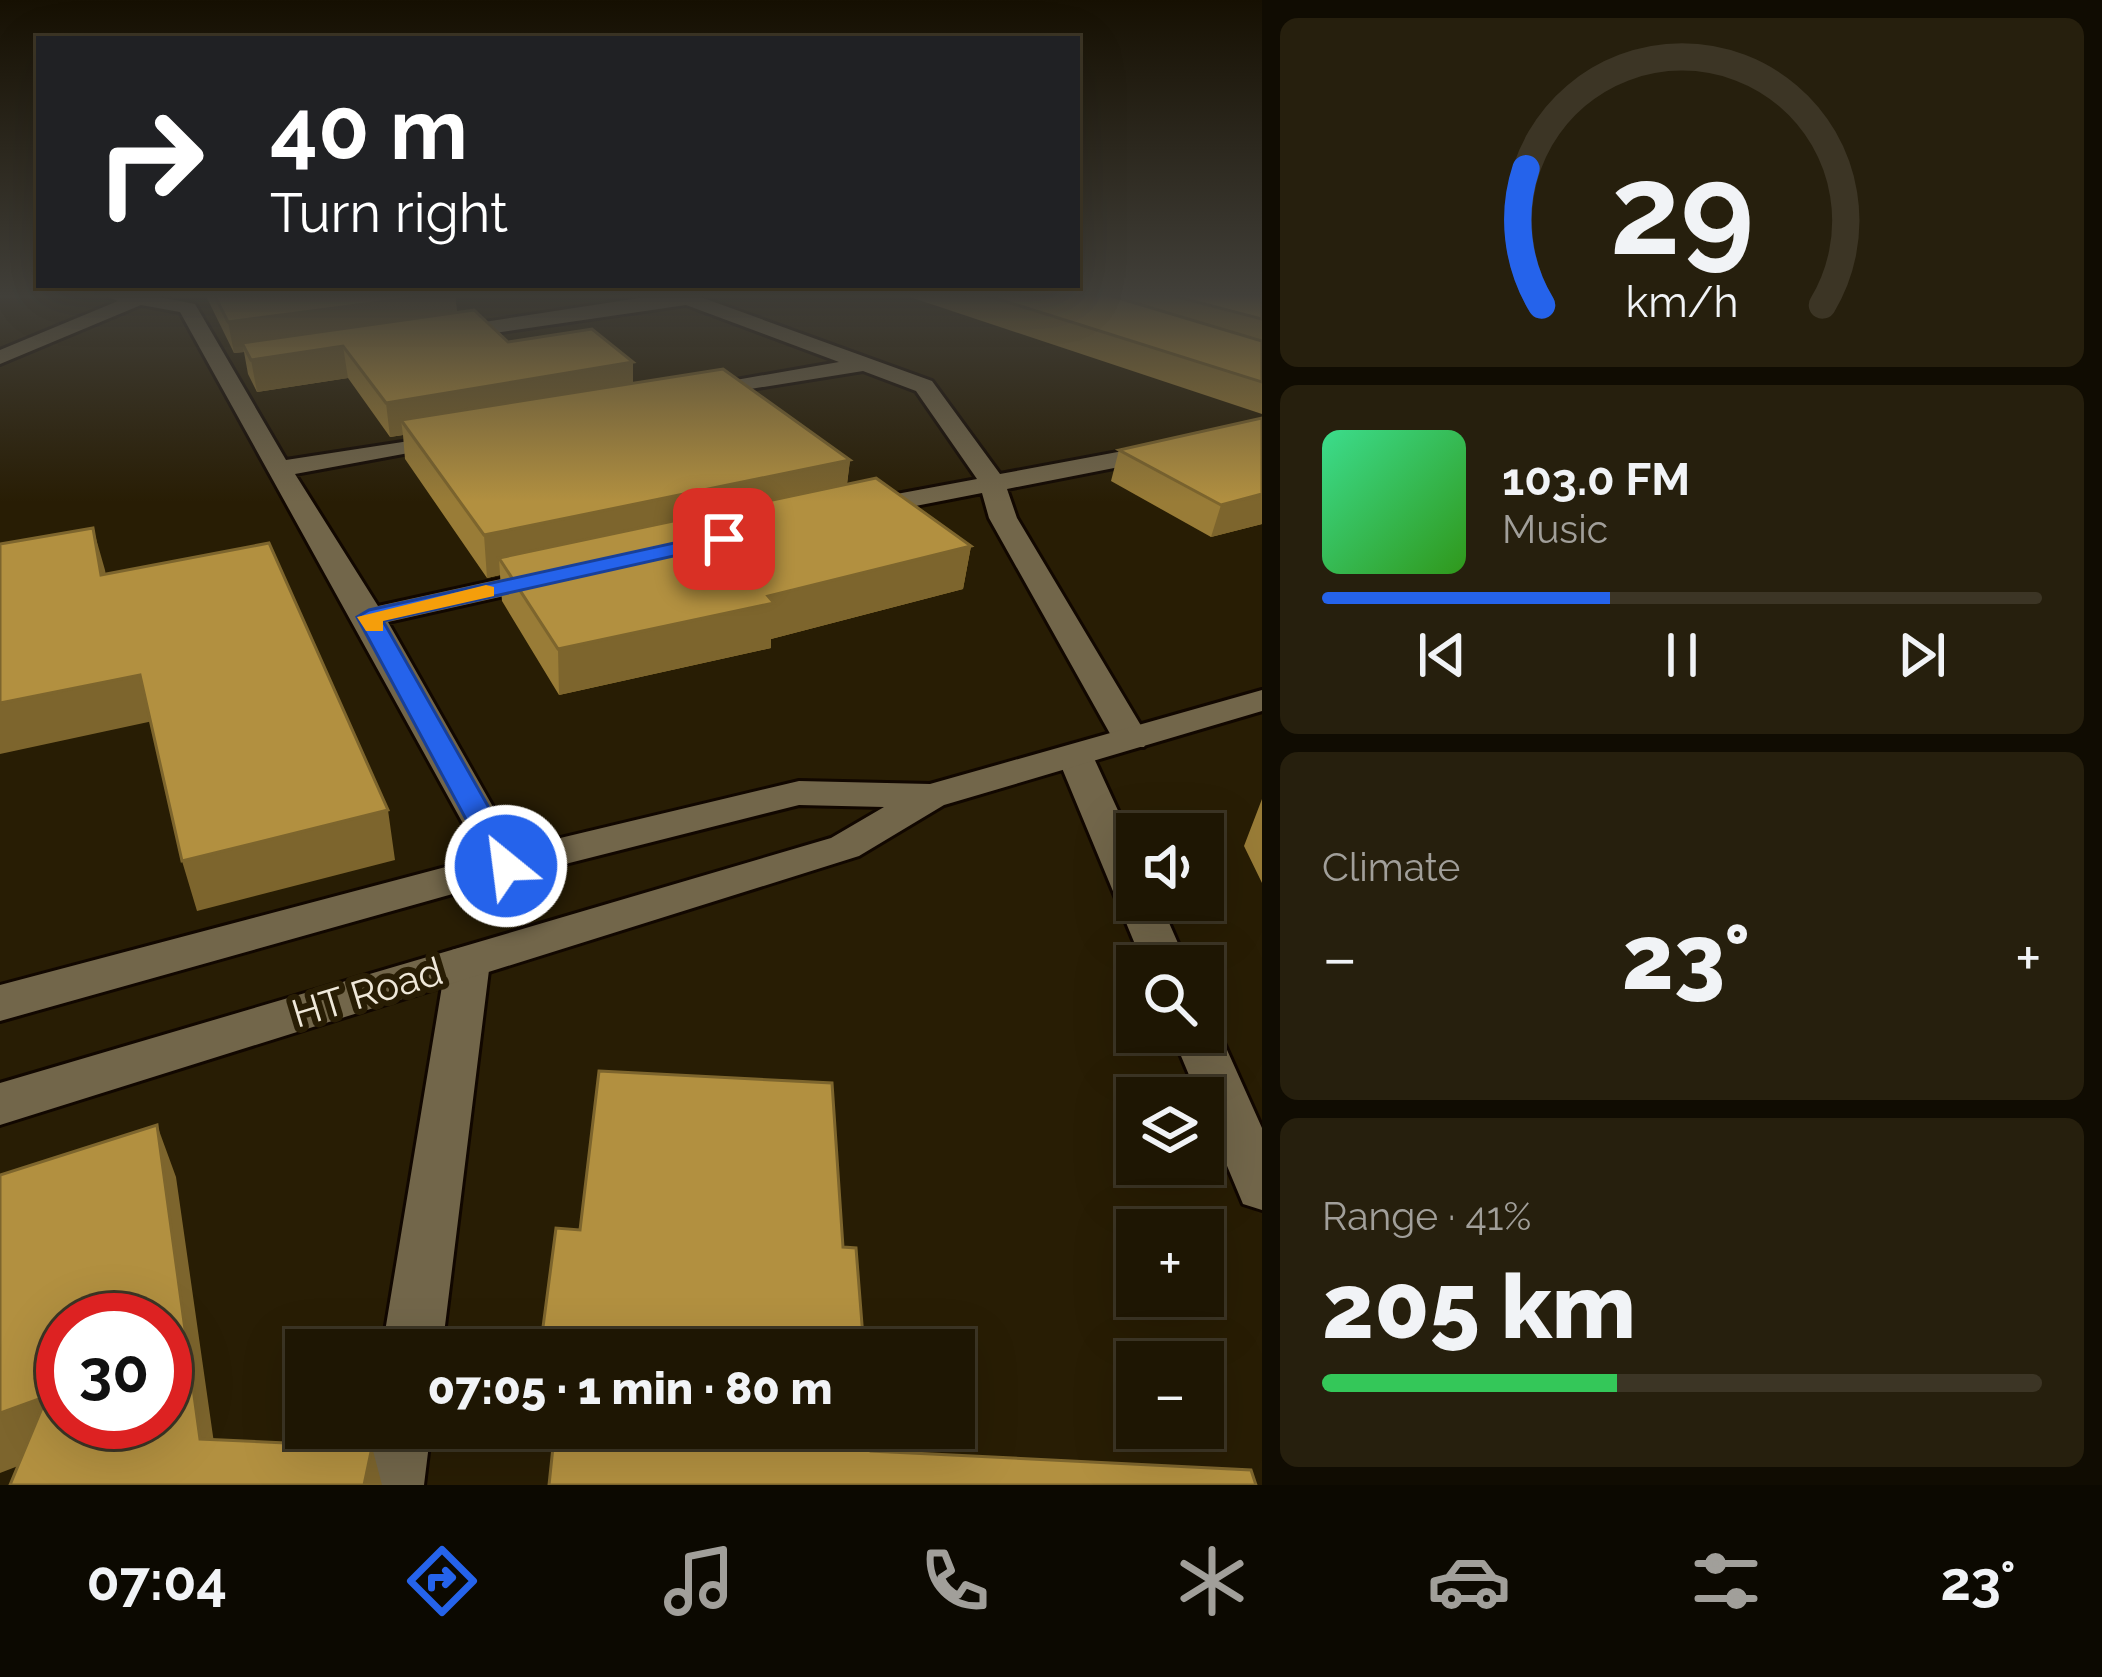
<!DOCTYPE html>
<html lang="en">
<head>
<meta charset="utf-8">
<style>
	body { margin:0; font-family:Raleway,sans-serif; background:#261f0d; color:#f1f3f6; height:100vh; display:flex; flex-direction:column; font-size:45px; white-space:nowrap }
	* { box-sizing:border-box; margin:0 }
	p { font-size:39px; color:#a19f9a }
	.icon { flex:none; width:66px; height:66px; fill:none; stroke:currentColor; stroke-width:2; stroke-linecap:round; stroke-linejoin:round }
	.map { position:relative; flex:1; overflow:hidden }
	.drawer { display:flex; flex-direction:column; gap:18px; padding:18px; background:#100c02; width:840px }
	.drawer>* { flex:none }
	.banner { position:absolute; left:36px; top:36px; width:1044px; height:252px; border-radius:0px; box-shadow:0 12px 48px #0002,0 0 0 3px #3c3525; background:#202124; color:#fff; overflow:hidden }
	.controls { position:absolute; left:1116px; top:813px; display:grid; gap:24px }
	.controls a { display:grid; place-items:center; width:108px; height:108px; border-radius:0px; background:#1e1603; box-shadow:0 12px 48px #0002,0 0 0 3px #3c3525; font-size:60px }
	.speed { position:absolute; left:36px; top:1293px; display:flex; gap:24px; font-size:60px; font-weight:700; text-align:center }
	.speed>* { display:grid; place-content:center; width:156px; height:156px; border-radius:50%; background:#1e1603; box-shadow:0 12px 48px #0002,0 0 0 3px #3c3525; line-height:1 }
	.speed .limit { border:18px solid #d22; background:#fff; color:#111 }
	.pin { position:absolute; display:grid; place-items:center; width:102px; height:102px; color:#fff; margin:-51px; border-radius:24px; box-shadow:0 6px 18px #0006 }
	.me { position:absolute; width:132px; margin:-66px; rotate:331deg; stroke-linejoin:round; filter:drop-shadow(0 0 9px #0008) }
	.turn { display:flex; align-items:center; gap:42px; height:252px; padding:0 36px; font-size:54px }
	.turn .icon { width:156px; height:156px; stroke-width:2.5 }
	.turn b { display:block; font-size:84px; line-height:102px }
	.big { font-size:90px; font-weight:800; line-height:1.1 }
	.drawer .tile { flex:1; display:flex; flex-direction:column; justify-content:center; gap:18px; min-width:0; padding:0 42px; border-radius:18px; background:#261f0d }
	.drawer .dial { align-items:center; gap:0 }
	.dial svg { height:312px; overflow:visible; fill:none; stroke:#3c3525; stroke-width:7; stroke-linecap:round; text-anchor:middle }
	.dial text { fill:#f1f3f6; stroke:none }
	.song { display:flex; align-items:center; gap:36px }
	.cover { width:144px; height:144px; border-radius:18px; background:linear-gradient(135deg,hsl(150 70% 55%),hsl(110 70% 35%)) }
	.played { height:12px; border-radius:6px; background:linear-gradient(90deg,#2563eb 40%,#3c3525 40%) }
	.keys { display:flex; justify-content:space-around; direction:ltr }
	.heat { display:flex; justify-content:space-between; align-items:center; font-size:66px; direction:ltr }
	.charge { height:18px; border-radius:9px; background:linear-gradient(90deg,#34c759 41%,#3c3525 0) }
	.trip { position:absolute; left:285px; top:1329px; width:690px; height:120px; border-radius:0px; background:#1e1603; box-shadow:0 12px 48px #0002,0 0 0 3px #3c3525; font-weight:800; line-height:120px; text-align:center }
	.dock { display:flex; height:192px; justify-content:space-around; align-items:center; background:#0c0901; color:#a19f9a }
	.dock .icon { width:84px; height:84px }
	.dock .on { color:#2563eb }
	.dock b { font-size:54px; color:#f1f3f6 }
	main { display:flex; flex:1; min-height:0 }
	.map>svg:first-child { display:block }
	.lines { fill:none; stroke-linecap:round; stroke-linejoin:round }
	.street-casing { stroke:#110700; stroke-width:6 }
	.secondary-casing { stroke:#110700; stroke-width:6 }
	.street { fill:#72664a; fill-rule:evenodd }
	.secondary { fill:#72664a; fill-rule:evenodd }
	.wall { fill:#997c37 }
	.shaded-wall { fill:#7d652d }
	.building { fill:#b29040; stroke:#7d652d; stroke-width:3; fill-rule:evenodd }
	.route { fill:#2563eb; stroke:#184099; stroke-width:3 }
	.slow { fill:#f59e0b }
	.labels { text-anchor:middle; stroke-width:12; stroke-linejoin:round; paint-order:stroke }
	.near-street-label { font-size:39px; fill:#efe8d9; stroke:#281d04 }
</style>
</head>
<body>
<main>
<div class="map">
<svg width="1262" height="1485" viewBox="0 0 1262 1485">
	<rect width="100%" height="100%" fill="#281d04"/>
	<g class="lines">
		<defs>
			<path id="street" d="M101 294H143L195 304 286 460 461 433V443L452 445 295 474 378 606 547 569 562 578 558 584 388 622 526 865 520 875H492L486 865 180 312 141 305 0 364V350L118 301Z
				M665 294H692L932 381 1000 474 1262 425V439L1007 489 1017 518 1149 739 1144 747H1118L1113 739 989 518 982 493 859 517 845 509 859 501 977 479 916 391 863 371 688 399V389L696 387 839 362 686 305 446 340 436 334 446 328Z
				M1075 745 1093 756 1137 852V900H1159L1188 966H1144L1057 756Z
				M468 946 484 950 490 962 442 1350H382L446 962 452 950Z
				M1203 1016 1212 1019 1219 1032 1262 1128V1210L1243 1204 1171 1032H1203Z
				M369 1428H431L424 1485H360Z"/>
			<path id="secondary" d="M1262 690V711L944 805 859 856 0 1125V1083L831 838 884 807 799 805 506 879 0 1021V985L506 851 799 781 930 784Z"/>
		</defs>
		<use href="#street" class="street-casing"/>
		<use href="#secondary" class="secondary-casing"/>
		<use href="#street" class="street"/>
		<use href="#secondary" class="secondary"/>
	</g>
	<path class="wall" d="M205 294H455L457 313 508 342 850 460 847 484 971 546 963 589 771 639V648L559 695 502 601 500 575 487 578 405 459 403 435 390 437 348 378 257 392 248 374 244 352 234 353Z
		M901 294H1262V414Z
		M1262 418V524L1211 537 1111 481 1119 450Z
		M1262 799V883L1244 846Z"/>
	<path class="shaded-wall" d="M442 294H455L458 322 242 343 244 352 234 353 228 322Z
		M343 346 348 378 257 392 251 360Z
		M633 362V394L401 420 403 435 390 437 386 403Z
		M850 460 845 500 499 558 500 575 487 578 484 535Z
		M1262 494V524L1211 537 1221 505Z
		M93 528 105 570 114 619 101 575Z
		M971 546 963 589 771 639V648L559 695 558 649Z
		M140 675 153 721 0 754V703Z
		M388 810 395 860 197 911 182 861Z
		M157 1125 176 1177 220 1485 200 1439Z
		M47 1396 75 1444 0 1473V1413Z
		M372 1447 382 1485H364Z"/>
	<path class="building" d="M214 294H442L228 322Z
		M982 294H1105L1262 341V382Z
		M1166 294H1262V319Z
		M474 310 508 342 592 329 633 362 386 403 343 346 251 360 242 343Z
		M723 369 850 460 484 535 401 420Z
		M1262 418V494L1221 505 1119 450Z
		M876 478 971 546 768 596 774 603 558 649 499 558Z
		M93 528 101 575 269 543 388 810 182 861 140 675 0 703V544Z
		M599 1071 832 1083 843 1247 856 1248 864 1350H540L556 1228 580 1230Z
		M157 1125 200 1439 372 1447 364 1485H10L47 1396 0 1413V1175ZM63 1320H165V1422H63Z
		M555 1428H870L871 1451 1251 1470 1256 1485H549Z"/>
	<linearGradient id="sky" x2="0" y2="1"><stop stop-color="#161002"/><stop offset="0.59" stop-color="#42403a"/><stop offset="1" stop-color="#42403a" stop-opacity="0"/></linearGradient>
	<rect width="1262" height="502" fill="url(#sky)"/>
	<path class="route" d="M724 532 735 539 732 543 383 621 522 866 506 876 495 873 357 617 369 610Z"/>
	<path class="slow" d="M486 585 494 587V596L383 621V631H366L357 617Z"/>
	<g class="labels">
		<g class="near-street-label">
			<text transform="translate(367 992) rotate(-17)" y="14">HT Road</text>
		</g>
	</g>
</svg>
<div class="controls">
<a><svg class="icon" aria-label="sound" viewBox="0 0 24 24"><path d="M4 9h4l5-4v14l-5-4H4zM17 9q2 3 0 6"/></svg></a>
<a><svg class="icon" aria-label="search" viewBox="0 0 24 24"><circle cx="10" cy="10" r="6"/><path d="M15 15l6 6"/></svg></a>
<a><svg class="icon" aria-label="layers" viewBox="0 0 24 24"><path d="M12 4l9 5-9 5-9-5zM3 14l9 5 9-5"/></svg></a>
<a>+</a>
<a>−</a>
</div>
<div class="speed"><div class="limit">30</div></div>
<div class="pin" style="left:724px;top:539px;background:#d93025"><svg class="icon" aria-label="arrive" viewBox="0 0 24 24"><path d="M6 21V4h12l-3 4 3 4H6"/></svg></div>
<svg class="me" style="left:506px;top:866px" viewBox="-20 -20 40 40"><circle r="17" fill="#2563eb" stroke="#fff" stroke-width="3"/><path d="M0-11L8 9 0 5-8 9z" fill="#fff"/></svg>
<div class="trip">07:05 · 1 min · 80 m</div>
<div class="banner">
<div class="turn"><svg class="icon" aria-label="right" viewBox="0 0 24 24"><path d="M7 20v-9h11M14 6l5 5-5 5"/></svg><div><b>40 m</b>Turn right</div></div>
</div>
</div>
<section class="drawer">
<div class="tile dial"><svg viewBox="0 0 100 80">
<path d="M14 69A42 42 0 1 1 86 69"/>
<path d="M14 69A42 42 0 0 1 10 34" stroke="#2563eb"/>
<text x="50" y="56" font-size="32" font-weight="700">29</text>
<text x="50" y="72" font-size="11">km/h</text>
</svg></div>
<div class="tile">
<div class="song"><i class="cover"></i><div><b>103.0 FM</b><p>Music</p></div></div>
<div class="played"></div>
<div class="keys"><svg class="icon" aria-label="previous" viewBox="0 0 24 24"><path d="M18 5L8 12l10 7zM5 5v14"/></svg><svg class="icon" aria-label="pause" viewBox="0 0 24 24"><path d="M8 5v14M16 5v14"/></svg><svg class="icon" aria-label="next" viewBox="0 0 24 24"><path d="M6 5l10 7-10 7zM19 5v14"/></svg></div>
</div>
<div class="tile"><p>Climate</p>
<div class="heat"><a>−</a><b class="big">23°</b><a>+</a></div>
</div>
<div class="tile"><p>Range · 41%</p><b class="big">205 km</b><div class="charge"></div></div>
</section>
</main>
<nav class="dock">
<b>07:04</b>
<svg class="icon on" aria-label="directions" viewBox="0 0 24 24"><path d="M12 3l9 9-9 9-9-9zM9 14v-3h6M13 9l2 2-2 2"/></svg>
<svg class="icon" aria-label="music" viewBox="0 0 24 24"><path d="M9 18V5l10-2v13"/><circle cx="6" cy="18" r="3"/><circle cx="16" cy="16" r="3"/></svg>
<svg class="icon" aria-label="phone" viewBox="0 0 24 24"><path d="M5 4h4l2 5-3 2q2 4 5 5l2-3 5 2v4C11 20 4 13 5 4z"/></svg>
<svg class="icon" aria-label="climate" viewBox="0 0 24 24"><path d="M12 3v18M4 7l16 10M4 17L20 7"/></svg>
<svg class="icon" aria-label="car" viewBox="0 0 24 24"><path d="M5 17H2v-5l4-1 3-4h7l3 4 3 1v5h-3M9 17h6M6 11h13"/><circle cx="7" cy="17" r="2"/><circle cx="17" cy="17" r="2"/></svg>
<svg class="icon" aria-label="filters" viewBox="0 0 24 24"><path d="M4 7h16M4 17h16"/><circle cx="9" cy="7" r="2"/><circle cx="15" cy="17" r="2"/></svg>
<b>23°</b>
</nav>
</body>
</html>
